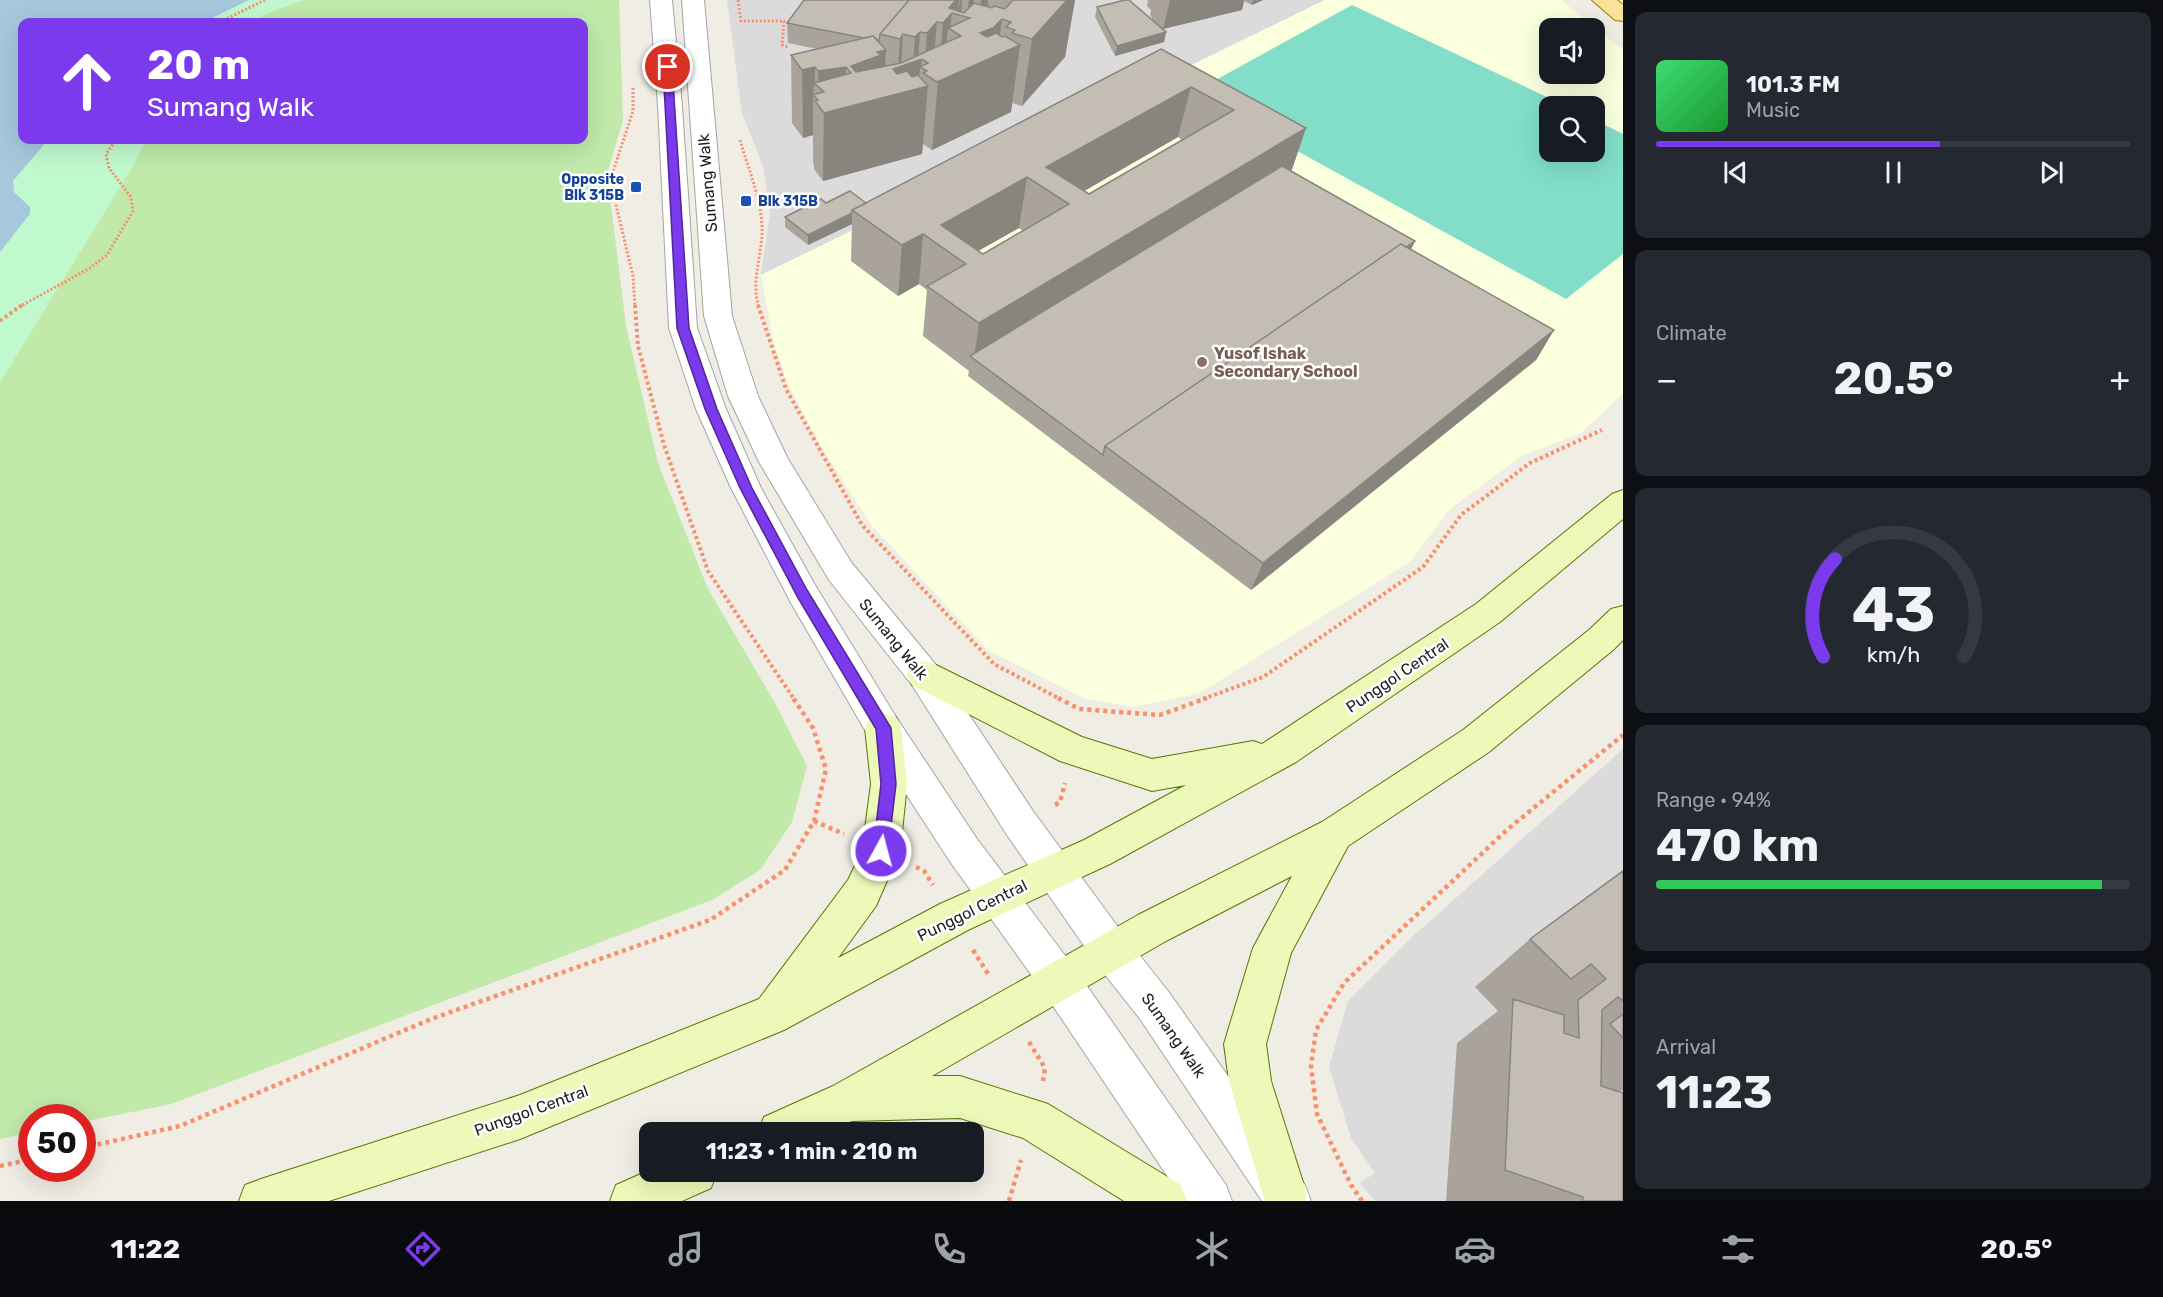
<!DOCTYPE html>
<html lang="en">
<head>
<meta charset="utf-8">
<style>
	body { margin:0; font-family:Rubik,sans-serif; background:#242831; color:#f1f3f6; height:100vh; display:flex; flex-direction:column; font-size:22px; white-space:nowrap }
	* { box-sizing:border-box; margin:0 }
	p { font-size:20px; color:#9ea1a6 }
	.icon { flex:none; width:33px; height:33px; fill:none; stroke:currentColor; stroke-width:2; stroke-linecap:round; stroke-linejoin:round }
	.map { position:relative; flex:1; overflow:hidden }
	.drawer { display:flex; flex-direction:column; gap:12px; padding:12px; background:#0d0f14; width:540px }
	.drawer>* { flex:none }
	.banner { position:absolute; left:18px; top:18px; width:570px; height:126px; border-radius:12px; box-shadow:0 6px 24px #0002; background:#7c3aed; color:#fff; overflow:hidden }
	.tools { position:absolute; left:1539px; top:18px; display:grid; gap:12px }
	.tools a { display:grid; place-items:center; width:66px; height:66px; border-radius:12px; background:#171b24; box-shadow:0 6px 24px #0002; font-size:30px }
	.speed { position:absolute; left:18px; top:1104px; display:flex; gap:12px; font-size:30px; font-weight:700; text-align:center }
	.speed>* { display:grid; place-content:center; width:78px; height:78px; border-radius:50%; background:#171b24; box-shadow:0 6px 24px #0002; line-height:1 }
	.speed .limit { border:9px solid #d22; background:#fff; color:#111 }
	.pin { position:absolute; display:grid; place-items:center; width:51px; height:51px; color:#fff; margin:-26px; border:3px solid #fff; border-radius:50%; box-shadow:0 2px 6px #0007 }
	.me { position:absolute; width:66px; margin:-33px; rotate:7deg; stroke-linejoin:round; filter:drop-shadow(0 0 4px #0008) }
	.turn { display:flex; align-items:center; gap:21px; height:126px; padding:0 30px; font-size:27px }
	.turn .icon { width:78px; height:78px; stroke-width:2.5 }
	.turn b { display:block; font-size:42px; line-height:51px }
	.big { font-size:45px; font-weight:700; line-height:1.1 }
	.drawer .card { flex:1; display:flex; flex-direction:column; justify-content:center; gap:9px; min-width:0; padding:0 21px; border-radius:12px; background:#242831 }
	.drawer .dial { align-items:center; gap:0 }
	.dial svg { height:156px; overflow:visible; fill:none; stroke:#363941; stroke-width:7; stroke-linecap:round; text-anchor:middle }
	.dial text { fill:#f1f3f6; stroke:none }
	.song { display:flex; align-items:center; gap:18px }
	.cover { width:72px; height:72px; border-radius:9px; background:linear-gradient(135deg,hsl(140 70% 55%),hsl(130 70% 35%)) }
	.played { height:6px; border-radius:3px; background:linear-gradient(90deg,#7c3aed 60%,#363941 60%) }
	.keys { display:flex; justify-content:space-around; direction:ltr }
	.heat { display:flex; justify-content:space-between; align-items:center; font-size:33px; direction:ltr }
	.charge { height:9px; border-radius:4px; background:linear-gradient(90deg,#34c759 94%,#363941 0) }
	.trip { position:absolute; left:639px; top:1122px; width:345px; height:60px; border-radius:12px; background:#171b24; box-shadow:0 6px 24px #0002; font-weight:700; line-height:60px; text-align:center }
	.tab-bar { display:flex; height:96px; justify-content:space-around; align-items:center; background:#090b0e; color:#9ea1a6 }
	.tab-bar .icon { width:42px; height:42px }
	.tab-bar .on { color:#7c3aed }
	.tab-bar b { font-size:27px; color:#f1f3f6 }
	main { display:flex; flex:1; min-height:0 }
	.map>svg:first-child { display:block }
	.residential { fill:#dcdbdb }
	.education { fill:#faffde; fill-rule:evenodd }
	.grass { fill:#c0e9aa }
	.park { fill:#c1f9ce }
	.pitch { fill:#82dec8 }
	.water { fill:#a5c8dd }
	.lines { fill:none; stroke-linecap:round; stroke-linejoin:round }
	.street-casing { stroke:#a5a5a5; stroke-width:2 }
	.secondary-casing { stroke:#597605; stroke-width:2 }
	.primary-casing { stroke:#987d00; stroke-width:2 }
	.path-far2 { stroke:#fa8f6b; stroke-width:3; stroke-dasharray:2 2; stroke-linecap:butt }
	.path-far1 { stroke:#fa8f6b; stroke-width:4; stroke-dasharray:3 3; stroke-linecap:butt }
	.path { stroke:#fa8f6b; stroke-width:4.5; stroke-dasharray:4 4; stroke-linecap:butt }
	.street { fill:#fff; fill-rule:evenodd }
	.secondary { fill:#ecf9b8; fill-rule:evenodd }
	.primary { fill:#fce19d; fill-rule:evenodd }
	.wall { fill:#a9a39b; fill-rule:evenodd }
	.shaded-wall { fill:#89847e }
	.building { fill:#c4bdb4; stroke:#89847e; stroke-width:1.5; fill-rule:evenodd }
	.route { fill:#7c3aed; stroke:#51269a; stroke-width:1.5 }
	.transit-dot { fill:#1a4fb4; stroke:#fff; stroke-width:2 }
	.education-dot { fill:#8d6e63; stroke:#fff; stroke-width:2 }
	.labels { text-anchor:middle; stroke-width:5; stroke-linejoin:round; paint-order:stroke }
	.far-transit-label { font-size:14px; font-weight:bold; fill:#164399; stroke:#fff; text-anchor:end }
	.street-label { font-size:16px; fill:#1e1e1e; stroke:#fff }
	.education-label { font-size:16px; font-weight:bold; fill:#785e54; stroke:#fff; text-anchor:start }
</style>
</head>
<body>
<main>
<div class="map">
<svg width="1623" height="1201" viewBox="0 0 1623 1201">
	<rect width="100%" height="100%" fill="#efede4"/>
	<path class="residential" d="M727 0H1325L761 275 770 213 763 166 742 113Z
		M1623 749V1201H1375L1360 1183 1375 1173 1351 1138 1329 1067 1348 1001 1412 937Z"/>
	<path class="education" d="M1325 0H1561L1623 50V394L1581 433 1520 457 1450 509 1410 562 1200 693 1134 707 1083 698 989 651 872 526 822 448 788 384 773 340 761 275ZM1550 28H1594V74H1550ZM1550 106H1594V152H1550Z"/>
	<path class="grass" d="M304 0H619L623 120 607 174 626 326 658 463 708 589 775 703 807 766 792 822 760 870 712 900 171 1104 83 1122 82 1118H32L31 1132 0 1139V382L132 167 146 140H584V22H252L270 12Z"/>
	<path class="park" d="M249 0H304L270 12 252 22H204Z
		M48 140H146L132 167 0 382V252L30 214 12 192 13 181Z"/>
	<path class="pitch" d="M1352 5 1566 106H1550V152H1594L1595 120 1623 134V254L1566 299 1192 93Z"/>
	<path class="water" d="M0 0H249L204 22H22V140H48L13 181 14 192 30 207V214L0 252Z"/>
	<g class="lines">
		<defs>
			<path id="street" d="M650 0H672L682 106 697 328 726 409 761 488 815 585 896 717 977 839 1073 966 1226 1185 1232 1201H1184L1045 994 951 863 870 739 791 603 731 488 696 409 669 328 658 106Z
				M682 0H704L732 316 758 396 788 459 851 562 936 665 1033 811 1126 938 1168 991 1305 1185 1311 1201H1262L1140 1019 1098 966 1007 835 912 685 829 580 759 462 728 396 704 316Z"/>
			<path id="secondary" d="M1623 490V519L1500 622 1296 762 1110 864 968 930 784 1030 520 1139 329 1201H239L245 1185 261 1179 520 1095 759 999 848 880 862 851 871 784 865 728 870 717 883 713 896 717 901 728 907 784 900 851 876 906 838 958 940 904 1084 840 1186 785 1152 791 1060 761 912 685 907 675 912 665 924 661 936 665 1082 737 1152 759 1253 741 1262 744 1476 604 1612 494Z
				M1623 606V640L1613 650 1489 752 1348 846 1291 953 1266 1044 1271 1081 1307 1195 1305 1201H1265L1229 1081 1224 1044 1253 948 1292 876 1166 941 932 1076H960L1048 1104 1181 1185 1187 1201H1124L1023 1138 960 1118 852 1121 827 1132H758L764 1117 833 1086 1138 915 1322 822 1463 730 1589 630 1611 609Z
				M650 1170V1172H717L711 1188 682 1201H610L616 1185Z"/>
			<path id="primary" d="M1592 0H1617L1623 5V21L1615 20Z"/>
		</defs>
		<use href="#street" class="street-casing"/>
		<use href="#secondary" class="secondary-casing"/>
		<use href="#primary" class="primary-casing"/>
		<path class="path-far2" d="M738 0 741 21H784L782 45 788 47
			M220 22 265 0
			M633 88V111L613 172 616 205 633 276 635 307
			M740 140C748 168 761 198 762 227 763 254 750 281 759 307
			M19 307 90 268 107 255 133 211 131 197 109 168 106 154 116 140"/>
		<path class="path-far1" d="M635 305 638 346 664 445 708 571 794 699
			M758 305 786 389 862 525 994 664 1060 699
			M0 321 22 305
			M1203 699 1263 677 1423 567 1461 515 1530 463 1602 430"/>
		<path class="path" d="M1058 698 1079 709 1160 715 1207 698
			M1055 805 1060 802 1065 783
			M814 821 844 834
			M916 867 924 871 933 885
			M973 950 990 977
			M1029 1042 1045 1068 1043 1081
			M82 1148 180 1126 431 1019 710 920 785 870 814 821 826 769 813 728 793 698
			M0 1166 32 1159
			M1009 1201 1021 1160
			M1362 1201 1351 1185 1317 1114 1311 1066 1316 1030 1344 983 1508 829 1623 735"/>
		<use href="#street" class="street"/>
		<use href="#secondary" class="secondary"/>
		<use href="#primary" class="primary"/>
	</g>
	<path class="wall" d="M804 0H1075L1065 57 1022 106 1012 103 1011 112 932 150 923 144 922 154 823 181 814 169V165L813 163V135L803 138 792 123 791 55 817 49 788 43 787 23Z
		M1148 0H1263L1252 5 1244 1 1242 10 1163 29 1166 32 1164 42 1115 56 1095 17 1097 7 1152 20V18L1150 15 1151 10 1147 6Z
		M1161 49 1306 128 1291 172 1415 241 1411 249 1554 330 1536 360 1251 590 968 376 969 371 923 336 927 290 919 284 898 296 851 261 852 224 808 245 785 227V217L826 203H866ZM1178 137 1182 140 1089 194 1084 191ZM1019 228 1023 231 983 254 978 251Z
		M1623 871V1090L1619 1092 1623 1201H1446L1457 1043 1498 1011 1475 987 1530 939Z"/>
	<path class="shaded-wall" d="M945 0H959L958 15 952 13 950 30 948 28 943 80 980 33 1002 19 997 55 1020 45 1011 112 932 150Z
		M960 0H962L961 16 958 15Z
		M969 0H974L972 19 967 18Z
		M981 0H988V5L979 20Z
		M1067 0H1075L1065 57 1022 106 1032 39Z
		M1170 0H1244L1242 10 1163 29Z
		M1253 0H1263L1252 5Z
		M937 22 932 79 928 63 925 61 927 33Z
		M920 32 918 60 922 59 921 67H920L918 89 928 86 922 154 823 181 824 92 818 87V71L846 67 845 107 850 106 851 66 877 52 886 50 883 97 893 69 898 68 900 39 903 34 901 67 913 62 915 37Z
		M1166 32 1164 42 1115 56 1117 46Z
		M815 67V84L814 83 813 95V135L803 138 802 70Z
		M1191 87 1178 137 1065 202 1046 167Z
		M1306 128 1289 178 974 358 979 323Z
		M1027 177 1019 228 962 260 941 225Z
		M852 213V224L808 245V235Z
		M923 234 919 284 898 296 902 245Z
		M1415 241 1405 262 1111 450Z
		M1554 330 1536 360 1251 590 1263 563Z"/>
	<path class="building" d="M804 0H909L880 34 879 41 878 40 873 36 864 38 787 23Z
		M909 0H956L949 8 964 13 974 3 992 8 994 6 1005 9 1013 0H1067L1032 39 1012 33 1015 30 1006 27 1011 22 1002 19 993 28 980 33 987 37 996 33 1002 37 1005 36 1020 45 937 82 923 73 927 71 920 67 928 63 922 59 893 69 897 74 907 71 912 77 918 75 928 86 824 113 815 101 818 100 813 95 824 92 814 83 851 73 846 67 818 71 815 67 802 70 791 55 873 36 886 50 877 52 881 55 851 66 856 72 901 63 961 36 948 28 970 18 952 13 943 23 937 22 927 33 920 32 915 37 903 34 900 39 880 34Z
		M1125 0H1129L1166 32 1117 46 1097 7Z
		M1161 49 1306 128 979 323 927 286 966 264 923 234 902 245 852 210ZM1191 87 1234 110 1089 194 1046 167ZM1027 177 1069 204 983 254 941 225Z
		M1282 166 1415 241 1406 247 1401 244 1105 446 1103 455 970 356Z
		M850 191 866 203 852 210V213L808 235 785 217 821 199 826 203Z
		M1401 244 1554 330 1263 563 1105 446Z
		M1623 871V1001L1618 997 1602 1010 1601 1086 1623 1093V1201H1583V1197L1505 1170 1513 999 1564 1015V1033L1579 1038 1578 1000 1606 979 1591 964 1571 979 1530 939Z
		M1623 1014V1038L1610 1024Z"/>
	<path class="route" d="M668 64 672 67 689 328 717 409 752 488 807 590 891 728 896 784 888 851 886 856 881 858 875 856 873 851 881 784 876 729 798 598 740 488 705 409 677 328 663 67Z"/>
	<g class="transit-dot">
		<rect x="630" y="181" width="12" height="12" rx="3"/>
		<rect x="740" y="195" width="12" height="12" rx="3"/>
	</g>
	<circle class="education-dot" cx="1202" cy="362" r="6"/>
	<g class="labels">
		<g class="far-transit-label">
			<text x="624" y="184">Opposite<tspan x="624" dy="16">Blk 315B</tspan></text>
			<text x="758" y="206" text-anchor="start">Blk 315B</text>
		</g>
		<g class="street-label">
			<text transform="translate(707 183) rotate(-95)" y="6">Sumang Walk</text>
			<text transform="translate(894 639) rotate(51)" y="6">Sumang Walk</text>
			<text transform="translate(1397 675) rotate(-34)" y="6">Punggol Central</text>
			<text transform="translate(972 910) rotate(-26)" y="6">Punggol Central</text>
			<text transform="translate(1174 1035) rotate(55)" y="6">Sumang Walk</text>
			<text transform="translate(531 1110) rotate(-20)" y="6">Punggol Central</text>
		</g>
		<g class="education-label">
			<text x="1214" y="359">Yusof Ishak<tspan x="1214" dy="18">Secondary School</tspan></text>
		</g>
	</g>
</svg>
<div class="tools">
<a><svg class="icon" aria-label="sound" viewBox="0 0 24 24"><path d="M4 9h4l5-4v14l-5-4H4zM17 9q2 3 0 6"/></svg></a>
<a><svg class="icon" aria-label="search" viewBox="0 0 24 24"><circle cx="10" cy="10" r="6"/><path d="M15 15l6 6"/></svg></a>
</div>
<div class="speed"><div class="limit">50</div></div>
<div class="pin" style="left:668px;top:67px;background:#d93025"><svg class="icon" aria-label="arrive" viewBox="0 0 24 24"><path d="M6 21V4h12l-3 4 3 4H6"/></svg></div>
<svg class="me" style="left:881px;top:851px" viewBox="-20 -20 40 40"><circle r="17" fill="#7c3aed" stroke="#fff" stroke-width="3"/><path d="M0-11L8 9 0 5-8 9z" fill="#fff"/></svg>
<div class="trip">11:23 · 1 min · 210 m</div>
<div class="banner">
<div class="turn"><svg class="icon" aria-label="ahead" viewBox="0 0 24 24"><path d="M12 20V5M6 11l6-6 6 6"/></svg><div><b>20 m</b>Sumang Walk</div></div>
</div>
</div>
<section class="drawer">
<div class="card">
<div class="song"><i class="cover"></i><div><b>101.3 FM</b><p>Music</p></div></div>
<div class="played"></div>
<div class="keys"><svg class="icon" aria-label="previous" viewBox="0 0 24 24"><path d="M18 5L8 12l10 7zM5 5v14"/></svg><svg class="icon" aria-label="pause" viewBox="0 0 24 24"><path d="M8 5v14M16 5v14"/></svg><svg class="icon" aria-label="next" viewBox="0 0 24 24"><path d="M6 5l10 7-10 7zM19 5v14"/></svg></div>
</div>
<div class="card"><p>Climate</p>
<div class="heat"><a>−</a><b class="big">20.5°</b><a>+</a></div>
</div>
<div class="card dial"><svg viewBox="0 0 100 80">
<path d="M14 69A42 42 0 1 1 86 69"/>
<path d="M14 69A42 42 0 0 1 20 19" stroke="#7c3aed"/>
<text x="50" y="56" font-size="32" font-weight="700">43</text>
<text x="50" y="72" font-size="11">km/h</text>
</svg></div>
<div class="card"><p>Range · 94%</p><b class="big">470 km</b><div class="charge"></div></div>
<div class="card"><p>Arrival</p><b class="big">11:23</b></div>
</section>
</main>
<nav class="tab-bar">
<b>11:22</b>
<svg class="icon on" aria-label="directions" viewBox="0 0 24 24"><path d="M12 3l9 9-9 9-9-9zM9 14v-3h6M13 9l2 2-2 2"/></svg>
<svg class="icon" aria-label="music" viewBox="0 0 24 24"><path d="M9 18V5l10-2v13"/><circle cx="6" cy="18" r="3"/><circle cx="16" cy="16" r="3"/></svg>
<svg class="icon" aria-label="phone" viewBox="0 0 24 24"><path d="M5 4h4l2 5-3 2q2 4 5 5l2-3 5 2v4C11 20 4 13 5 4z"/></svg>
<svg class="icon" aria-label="climate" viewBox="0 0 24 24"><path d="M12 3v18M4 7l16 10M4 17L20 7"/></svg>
<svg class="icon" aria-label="car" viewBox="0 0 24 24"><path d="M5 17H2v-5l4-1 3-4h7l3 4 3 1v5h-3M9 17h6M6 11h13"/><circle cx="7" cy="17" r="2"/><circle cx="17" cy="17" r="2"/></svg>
<svg class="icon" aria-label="filters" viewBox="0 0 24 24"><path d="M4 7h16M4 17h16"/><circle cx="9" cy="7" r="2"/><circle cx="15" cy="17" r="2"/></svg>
<b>20.5°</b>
</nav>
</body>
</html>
